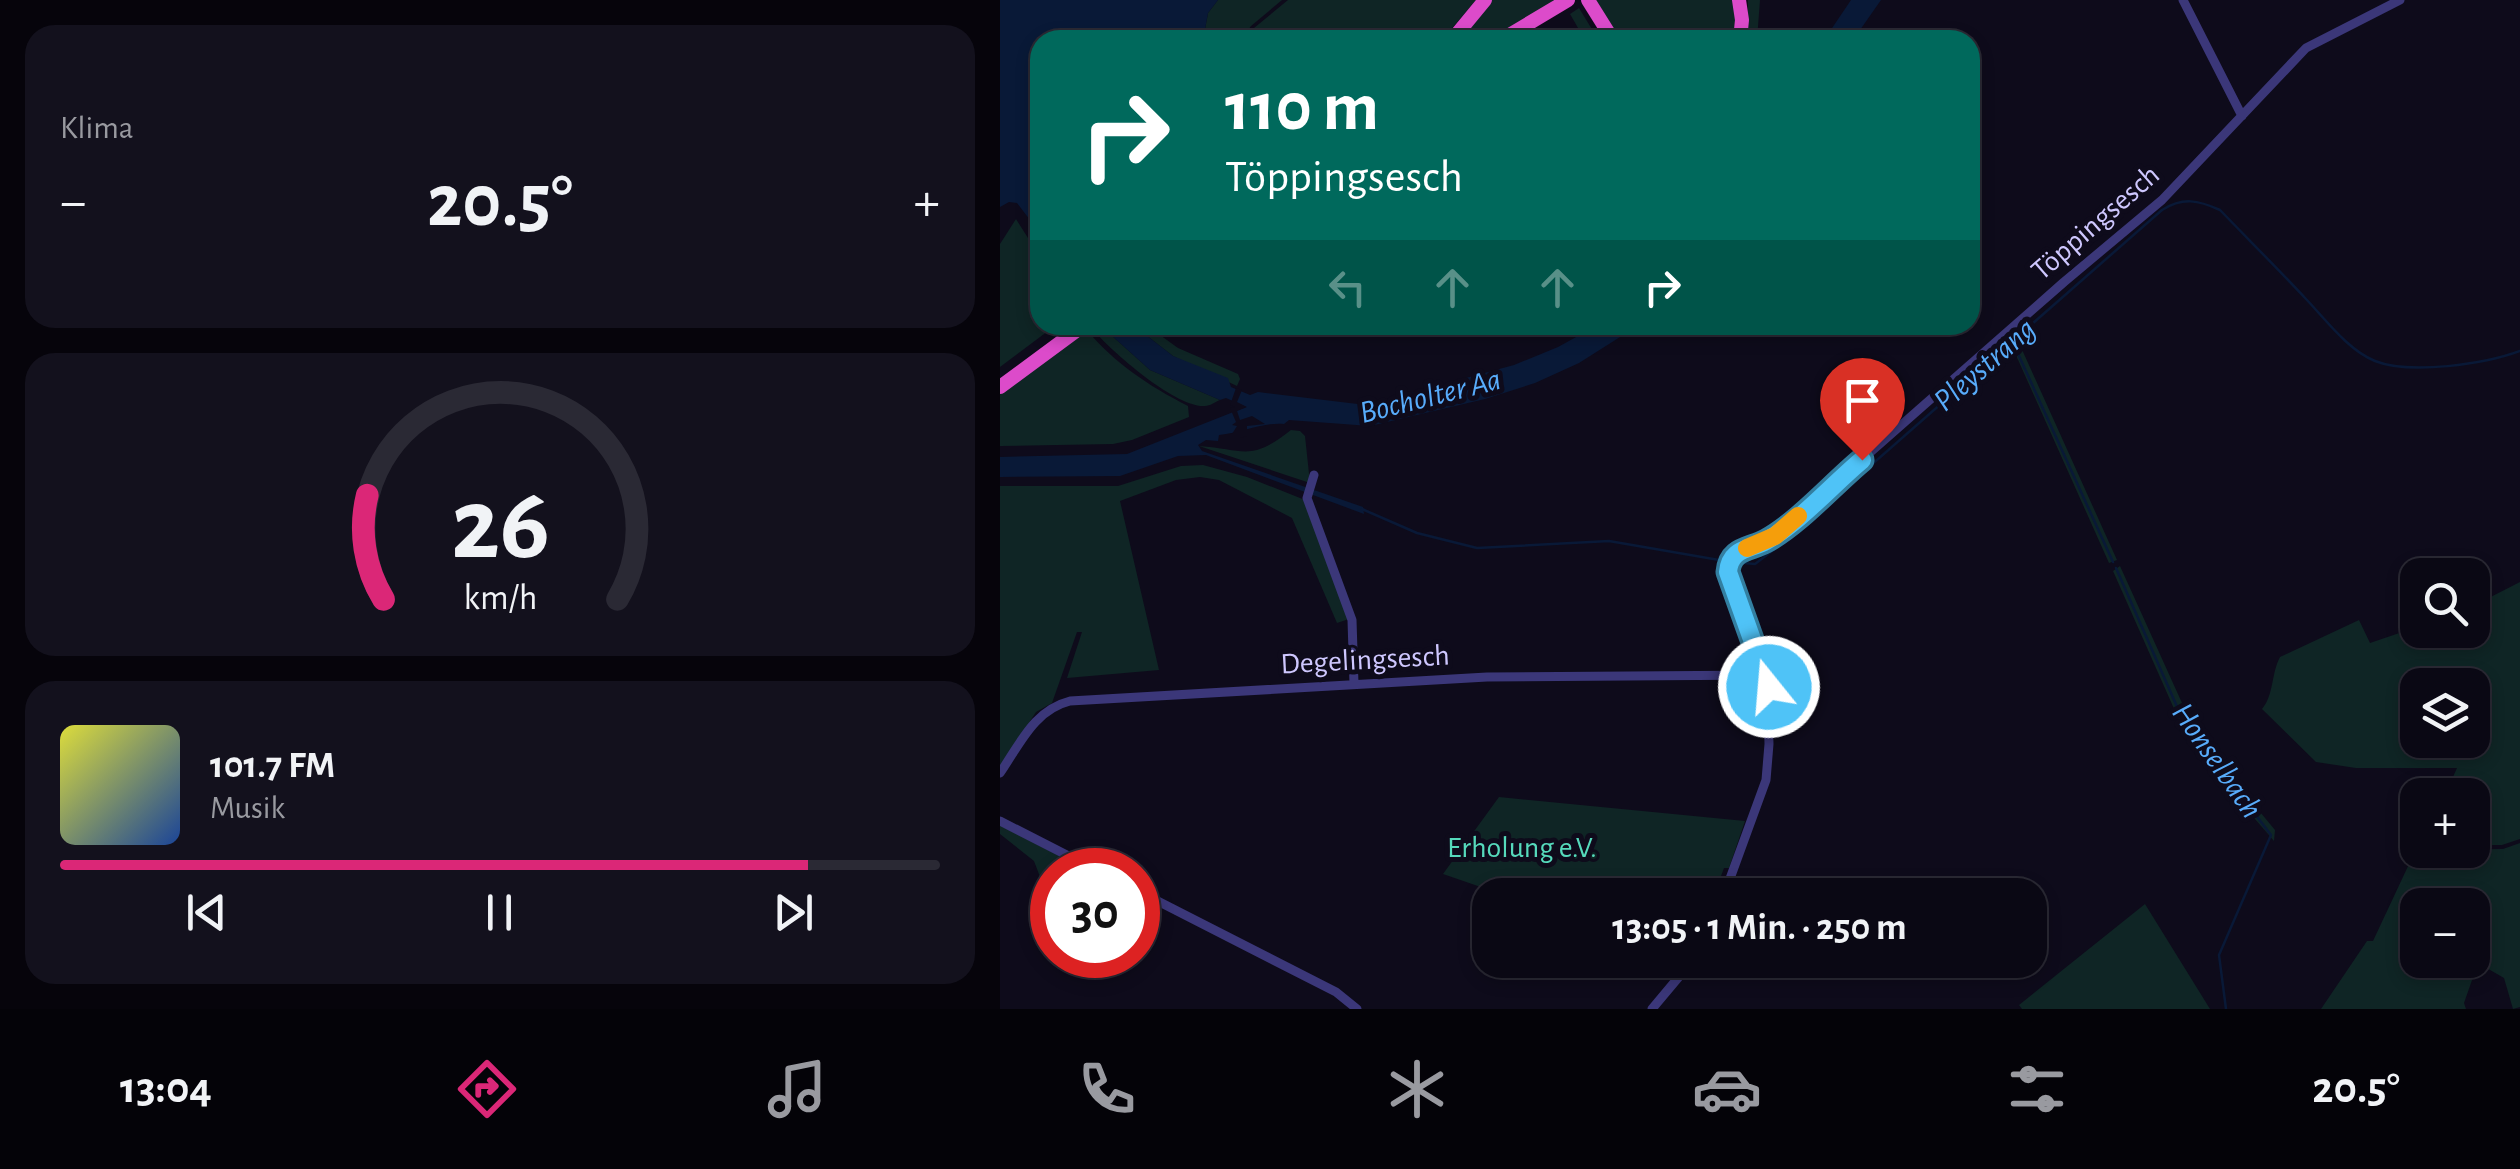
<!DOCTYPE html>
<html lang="de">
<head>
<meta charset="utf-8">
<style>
	body { margin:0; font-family:"Alegreya Sans",sans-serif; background:#13111d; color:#f1f3f6; height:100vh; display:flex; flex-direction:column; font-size:38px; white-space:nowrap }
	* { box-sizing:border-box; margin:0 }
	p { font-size:32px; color:#999aa0 }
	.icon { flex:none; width:55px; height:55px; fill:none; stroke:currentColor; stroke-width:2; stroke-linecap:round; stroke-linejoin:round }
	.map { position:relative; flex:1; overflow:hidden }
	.drawer { display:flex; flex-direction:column; gap:25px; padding:25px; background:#06040b; width:1000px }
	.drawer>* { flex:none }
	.top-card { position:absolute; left:30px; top:30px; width:950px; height:305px; border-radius:30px; box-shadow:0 5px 15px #0003,0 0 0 2px #2a2934; background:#00695c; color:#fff; overflow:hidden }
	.controls { position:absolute; left:1400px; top:558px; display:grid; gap:20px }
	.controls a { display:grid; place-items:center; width:90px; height:90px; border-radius:20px; background:#0a0814; box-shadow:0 5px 15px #0003,0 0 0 2px #2a2934; font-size:50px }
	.speed { position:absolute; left:30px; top:848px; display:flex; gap:20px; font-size:50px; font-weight:700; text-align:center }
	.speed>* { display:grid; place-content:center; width:130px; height:130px; border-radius:50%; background:#0a0814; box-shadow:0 5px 15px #0003,0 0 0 2px #2a2934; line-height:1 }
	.speed .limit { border:15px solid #d22; background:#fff; color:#111 }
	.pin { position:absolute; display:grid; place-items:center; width:85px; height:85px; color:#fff; margin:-102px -42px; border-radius:50% 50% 50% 0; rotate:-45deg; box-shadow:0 0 10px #0007 }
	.pin .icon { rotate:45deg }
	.me { position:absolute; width:110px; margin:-55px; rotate:343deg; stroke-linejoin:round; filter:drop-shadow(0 0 8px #0008) }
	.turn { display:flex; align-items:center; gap:35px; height:210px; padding:0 30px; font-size:45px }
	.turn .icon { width:130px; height:130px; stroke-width:2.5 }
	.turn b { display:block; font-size:70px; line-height:85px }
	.lanes { display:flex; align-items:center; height:95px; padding:0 30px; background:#0003; justify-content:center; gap:50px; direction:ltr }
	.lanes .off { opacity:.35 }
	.big { font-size:75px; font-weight:600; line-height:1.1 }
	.drawer .card { flex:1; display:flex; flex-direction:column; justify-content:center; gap:15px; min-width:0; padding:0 35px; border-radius:30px; background:#13111d }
	.drawer .dial { align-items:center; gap:0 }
	.dial svg { height:260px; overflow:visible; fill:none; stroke:#2a2934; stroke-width:7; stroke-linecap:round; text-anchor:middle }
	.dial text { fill:#f1f3f6; stroke:none }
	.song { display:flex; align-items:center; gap:30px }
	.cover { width:120px; height:120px; border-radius:15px; background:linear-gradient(135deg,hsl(60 70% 55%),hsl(220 70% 35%)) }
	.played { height:10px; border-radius:5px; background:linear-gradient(90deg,#db2777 85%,#2a2934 85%) }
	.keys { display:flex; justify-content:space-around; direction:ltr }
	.heat { display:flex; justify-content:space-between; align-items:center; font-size:55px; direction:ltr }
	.trip { position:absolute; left:472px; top:878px; width:575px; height:100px; border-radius:30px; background:#0a0814; box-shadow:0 5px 15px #0003,0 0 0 2px #2a2934; font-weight:600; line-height:100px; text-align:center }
	.dock { display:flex; height:160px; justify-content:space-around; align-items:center; background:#040308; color:#999aa0 }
	.dock .icon { width:70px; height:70px }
	.dock .selected { color:#db2777 }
	.dock b { font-size:45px; color:#f1f3f6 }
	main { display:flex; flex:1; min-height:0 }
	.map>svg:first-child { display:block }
	.green { fill:#0f2525; fill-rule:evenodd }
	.water { fill:#091937 }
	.pier { fill:#0e0b1b }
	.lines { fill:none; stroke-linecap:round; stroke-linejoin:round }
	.stream { stroke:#091937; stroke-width:2.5 }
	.minor { stroke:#3b3779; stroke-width:9 }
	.trunk { stroke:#dc4bca; stroke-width:14 }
	.route-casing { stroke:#337fa1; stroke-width:25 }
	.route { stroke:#4fc3f7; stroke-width:18 }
	.slow { stroke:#f59e0b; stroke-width:18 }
	.labels { text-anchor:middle; stroke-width:10; stroke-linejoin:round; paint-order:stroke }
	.street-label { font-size:30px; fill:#cec7fe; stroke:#0e0b1b }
	.park-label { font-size:30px; fill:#56dabc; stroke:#0e0b1b }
	.water-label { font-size:32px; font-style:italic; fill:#58acfb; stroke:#0e0b1b }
</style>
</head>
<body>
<main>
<section class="drawer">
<div class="card"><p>Klima</p>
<div class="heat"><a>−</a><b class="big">20.5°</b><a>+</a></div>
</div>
<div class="card dial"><svg viewBox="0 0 100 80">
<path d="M14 69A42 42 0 1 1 86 69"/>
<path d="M14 69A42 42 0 0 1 9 37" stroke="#db2777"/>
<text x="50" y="56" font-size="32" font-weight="700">26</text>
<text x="50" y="72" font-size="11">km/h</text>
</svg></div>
<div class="card">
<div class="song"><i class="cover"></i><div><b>101.7 FM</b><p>Musik</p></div></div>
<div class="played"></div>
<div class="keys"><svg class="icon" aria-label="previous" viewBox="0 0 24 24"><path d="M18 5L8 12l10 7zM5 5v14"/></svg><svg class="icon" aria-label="pause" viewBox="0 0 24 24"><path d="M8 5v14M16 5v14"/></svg><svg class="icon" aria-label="next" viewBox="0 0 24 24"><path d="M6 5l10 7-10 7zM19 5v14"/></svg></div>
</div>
</section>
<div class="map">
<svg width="1520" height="1009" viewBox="0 0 1520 1009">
	<rect width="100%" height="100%" fill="#0e0b1b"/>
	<path class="green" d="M218 0H282L251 26 240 40H203L208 13Z
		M288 0H476L442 40H245L254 28Z
		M490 0H559L494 40H457Z
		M596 0H734L738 9 734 40H619Z
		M748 0H760L757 40H748Z
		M579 8 593 31 597 30 602 40H585L570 14Z
		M16 219 40 257V325H56L0 367V244Z
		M89 325H100L150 370 220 400C215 402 210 406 205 406 175 408 107 348 89 325Z
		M133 325H146L178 348 238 374 240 379 237 386 173 356Z
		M86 329C114 363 149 386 188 406L189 417 132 440 113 444 0 446V394Z
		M1019 343 1117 560 1109 563 1015 353 1009 351Z
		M291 430 300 431 305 436 310 483 199 446C245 449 249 463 291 430Z
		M203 465 247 477 305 500 349 619 337 623 292 518 219 480 200 477 176 480 120 501 159 670 67 678 82 632H77L52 703 36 712 0 767V486H118L181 466Z
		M1120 566 1187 714 1207 748 1275 830 1274 841 1199 754 1179 720 1113 571Z
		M1520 582V839L1502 845H1473L1472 795H1445L1457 768H1356L1316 762 1262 709C1274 695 1271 674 1280 657L1359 620 1370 643 1417 627 1418 630H1472L1473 606ZM1418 685H1472V740H1418Z
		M499 797 745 821 729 868H724L714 895H504L443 874Z
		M0 825 63 858 56 870H52L45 890 34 861 0 834Z
		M1520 843V1007L1513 1009 1504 978 1478 963 1464 1003 1466 1009H1321L1367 941H1373L1417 847 1418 850 1503 849ZM1472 905V960H1418V905Z
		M1145 904 1210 1009H1022L1019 1005Z"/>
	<path class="water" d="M0 0H218L208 13 203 40H40V126L30 152 31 169 40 186V233L17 203 9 202 0 207Z
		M851 0H881L853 40H824Z
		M100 325H133L173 356 228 378 231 387 250 395 258 392 366 405 514 365 558 347 598 325H639L579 363 535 383 485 399 370 426 289 420 284 424C262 422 242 433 219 435L218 441 206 440 198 445 202 451 363 507 364 514 206 455 178 456 120 476 0 477V457L127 454 246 407 226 398 220 400 150 370Z"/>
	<path class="pier" d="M236 388 242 390 237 402 247 407 237 411 240 420 252 416 265 424 247 426V436L240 438 232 434 237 426 232 425 236 422 230 408 235 407 230 405Z"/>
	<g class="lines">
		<path class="stream" d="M1014 345 1113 562
			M362 509 417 533 477 548 609 541 725 561
			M733 562 755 564 780 545 1162 210C1183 197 1198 200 1220 210 1249 240 1278 269 1306 299 1326 320 1348 350 1375 361 1410 375 1485 364 1520 351
			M1116 568 1182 718 1271 835 1219 955 1226 1009"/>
		<path class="minor" d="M1183 0 1242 116
			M314 475 307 498 352 620 354 684
			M0 773C20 744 34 710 70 701L487 677 767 675
			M0 821 96 870
			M138 891 336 992 357 1009
			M724 895 766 780 769 744 767 675 728 572C730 547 756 547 775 536L1064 282 1162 200 1306 48 1400 0
			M652 1009 693 960"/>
		<path class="trunk" d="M588 0 613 40
			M739 0 742 20 740 40
			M452 40 485 0
			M501 40 568 0
			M0 387 84 325"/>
	</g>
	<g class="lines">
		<defs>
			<path id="route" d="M769 687 728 572C730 548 749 550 766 541 799 523 833 484 862 460"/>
		</defs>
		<use href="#route" class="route-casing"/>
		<use href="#route" class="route"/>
		<path class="slow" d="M747 548 775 536 798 516"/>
	</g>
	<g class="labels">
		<g class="street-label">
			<text transform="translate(1095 222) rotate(-41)" y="10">Töppingsesch</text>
			<text transform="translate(365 659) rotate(-3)" y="10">Degelingsesch</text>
		</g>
		<g class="park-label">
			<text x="522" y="857">Erholung e.V.</text>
		</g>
		<g class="water-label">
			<text transform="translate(984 364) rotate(-41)" y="11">Pleystrang</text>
			<text transform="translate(430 395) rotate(-14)" y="11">Bocholter Aa</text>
			<text transform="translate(1218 760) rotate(55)" y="11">Honselbach</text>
		</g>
	</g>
</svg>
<div class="controls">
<a><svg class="icon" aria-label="search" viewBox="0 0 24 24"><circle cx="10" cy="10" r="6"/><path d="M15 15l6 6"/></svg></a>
<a><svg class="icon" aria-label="layers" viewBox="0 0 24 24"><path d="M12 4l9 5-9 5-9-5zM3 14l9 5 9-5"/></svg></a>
<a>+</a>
<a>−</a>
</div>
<div class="speed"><div class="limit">30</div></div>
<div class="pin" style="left:862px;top:460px;background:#d93025"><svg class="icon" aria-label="arrive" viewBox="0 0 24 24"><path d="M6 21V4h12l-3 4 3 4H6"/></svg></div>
<svg class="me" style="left:769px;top:687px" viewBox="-20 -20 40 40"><circle r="17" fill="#4fc3f7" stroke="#fff" stroke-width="3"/><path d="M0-11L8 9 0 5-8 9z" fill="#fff"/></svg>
<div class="trip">13:05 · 1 Min. · 250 m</div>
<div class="top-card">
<div class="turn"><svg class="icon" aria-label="right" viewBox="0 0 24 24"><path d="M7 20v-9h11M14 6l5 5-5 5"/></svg><div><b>110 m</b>Töppingsesch</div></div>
<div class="lanes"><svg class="icon off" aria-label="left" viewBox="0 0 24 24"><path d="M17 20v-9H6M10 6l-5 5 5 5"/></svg><svg class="icon off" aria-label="ahead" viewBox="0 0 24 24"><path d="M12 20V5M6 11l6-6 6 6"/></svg><svg class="icon off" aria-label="ahead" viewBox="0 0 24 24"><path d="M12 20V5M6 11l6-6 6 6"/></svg><svg class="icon" aria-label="right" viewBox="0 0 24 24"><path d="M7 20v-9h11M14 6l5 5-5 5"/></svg></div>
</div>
</div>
</main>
<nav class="dock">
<b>13:04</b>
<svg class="icon selected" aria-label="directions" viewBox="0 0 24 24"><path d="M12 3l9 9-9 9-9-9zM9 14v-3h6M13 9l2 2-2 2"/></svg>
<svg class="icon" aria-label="music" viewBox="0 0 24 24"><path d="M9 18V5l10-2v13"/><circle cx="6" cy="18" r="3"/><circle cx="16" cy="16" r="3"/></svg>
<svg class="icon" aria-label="phone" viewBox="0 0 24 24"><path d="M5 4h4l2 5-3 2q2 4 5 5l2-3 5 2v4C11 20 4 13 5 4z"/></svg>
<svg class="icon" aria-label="climate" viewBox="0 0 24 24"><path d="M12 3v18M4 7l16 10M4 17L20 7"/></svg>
<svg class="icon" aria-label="car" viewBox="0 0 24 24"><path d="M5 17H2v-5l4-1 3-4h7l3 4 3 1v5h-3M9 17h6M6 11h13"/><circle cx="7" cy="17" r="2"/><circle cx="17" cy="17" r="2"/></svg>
<svg class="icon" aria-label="filters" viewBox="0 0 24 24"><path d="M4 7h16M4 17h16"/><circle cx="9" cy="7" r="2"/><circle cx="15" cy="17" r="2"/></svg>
<b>20.5°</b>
</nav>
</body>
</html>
